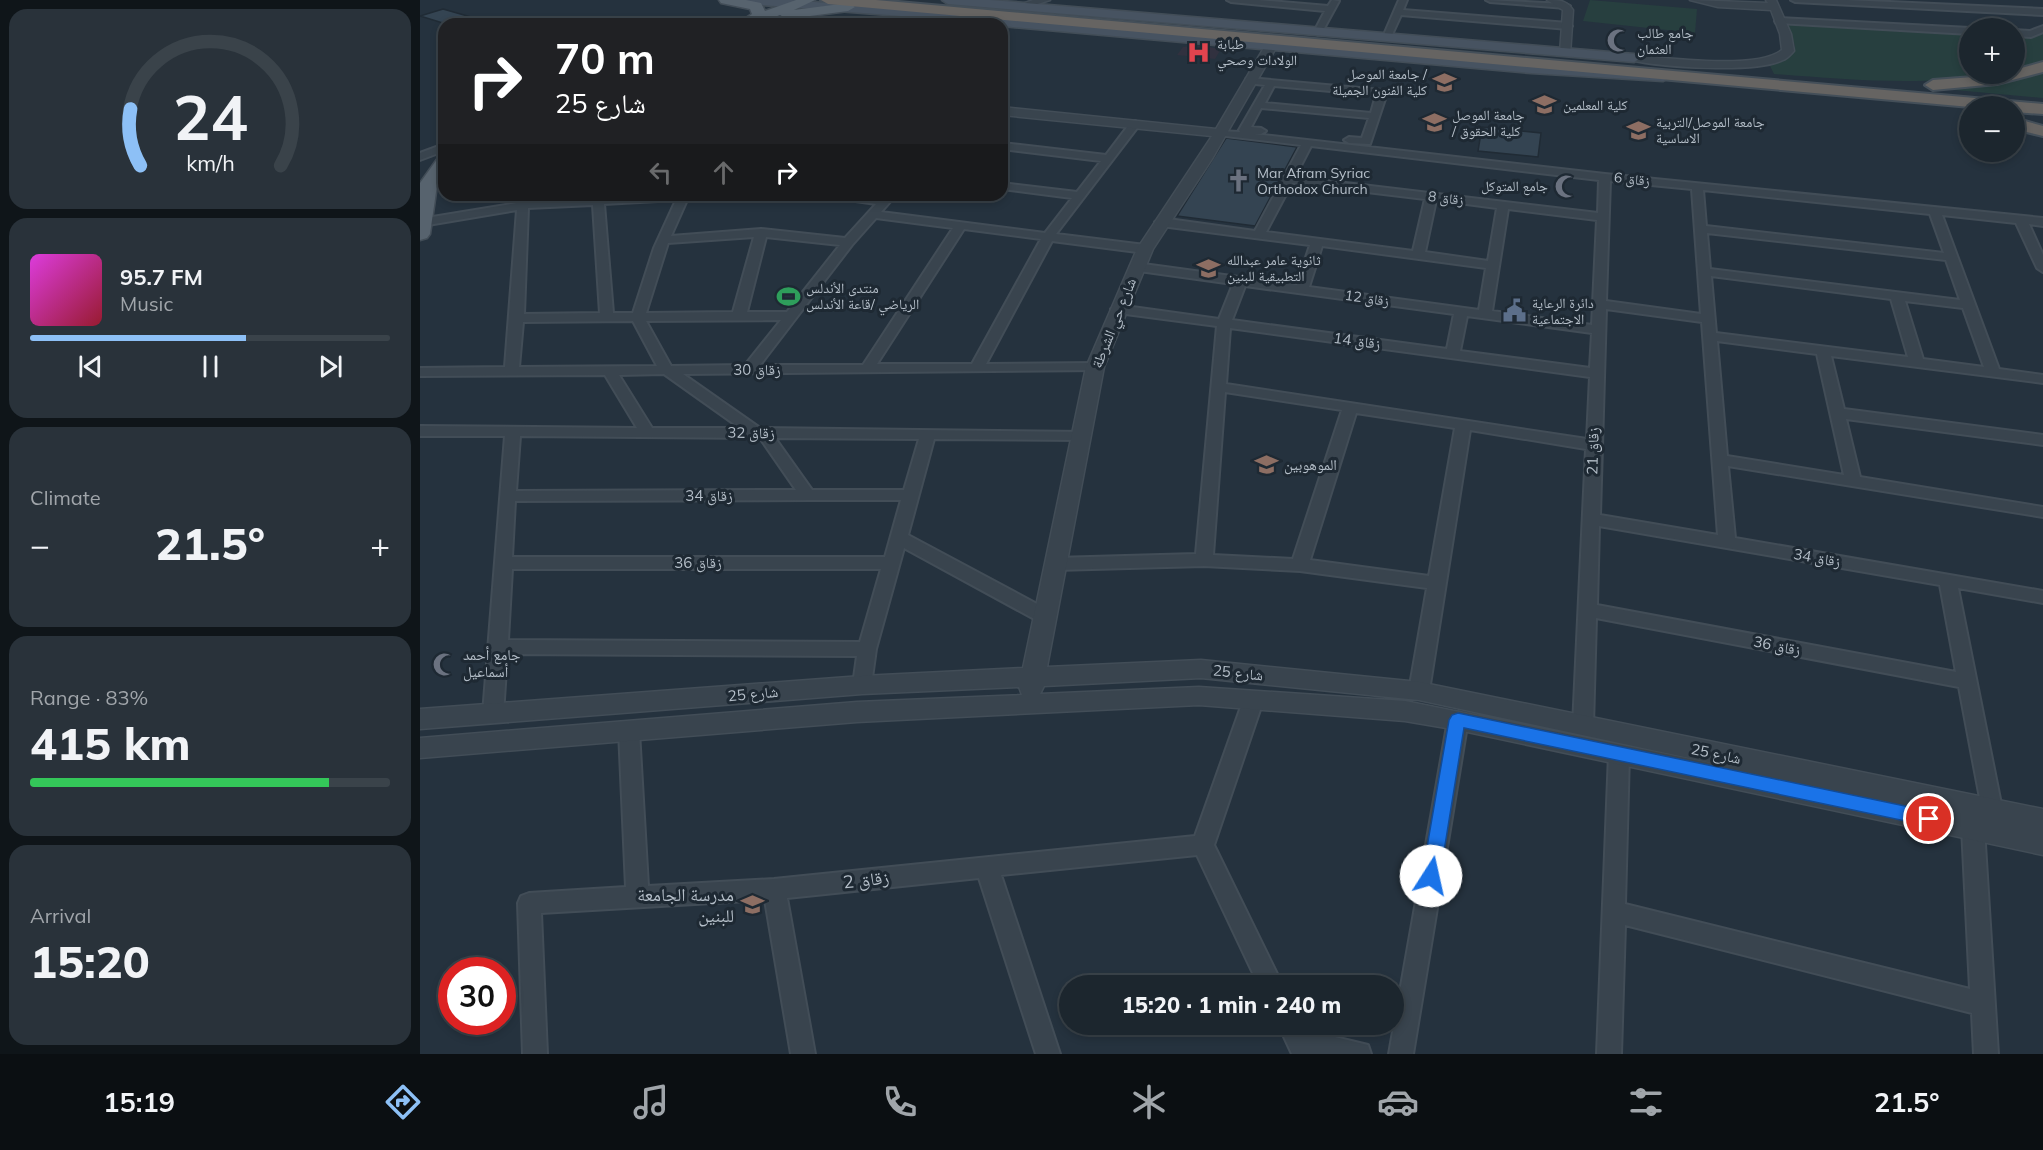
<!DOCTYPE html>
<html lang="en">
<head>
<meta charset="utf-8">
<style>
	body { margin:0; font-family:Mulish,"Noto Naskh Arabic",sans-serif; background:#29323a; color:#f1f3f6; height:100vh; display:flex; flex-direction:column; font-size:22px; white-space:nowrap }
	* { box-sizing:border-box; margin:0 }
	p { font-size:20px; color:#a0a5aa }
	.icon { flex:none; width:33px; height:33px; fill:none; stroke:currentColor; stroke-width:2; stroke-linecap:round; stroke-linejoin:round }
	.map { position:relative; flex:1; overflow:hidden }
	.drawer { display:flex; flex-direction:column; gap:9px; padding:9px; background:#0f1519; width:420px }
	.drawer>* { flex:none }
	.guide { position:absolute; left:18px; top:18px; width:570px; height:183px; border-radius:18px; box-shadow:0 3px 9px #0003,0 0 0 2px #3a434a; background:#202124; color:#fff; overflow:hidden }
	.tools { position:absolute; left:1539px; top:18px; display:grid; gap:12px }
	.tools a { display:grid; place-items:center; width:66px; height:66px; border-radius:50%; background:#1c262e; box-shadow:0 3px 9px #0003,0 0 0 2px #3a434a; font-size:30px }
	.speed { position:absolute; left:18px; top:957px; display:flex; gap:12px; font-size:30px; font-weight:700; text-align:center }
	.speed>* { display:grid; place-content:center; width:78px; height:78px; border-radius:50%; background:#1c262e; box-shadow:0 3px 9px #0003,0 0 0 2px #3a434a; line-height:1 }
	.speed .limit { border:9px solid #d22; background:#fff; color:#111 }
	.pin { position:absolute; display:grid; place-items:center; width:51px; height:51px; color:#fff; margin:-26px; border:3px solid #fff; border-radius:50%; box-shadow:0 2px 6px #0007 }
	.me { position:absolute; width:66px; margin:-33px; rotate:10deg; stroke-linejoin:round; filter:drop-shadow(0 0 4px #0008) }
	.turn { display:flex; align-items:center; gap:21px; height:126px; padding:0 18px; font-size:27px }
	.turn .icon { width:78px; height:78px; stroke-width:2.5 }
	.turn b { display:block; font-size:42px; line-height:51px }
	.lanes { display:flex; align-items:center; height:57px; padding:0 18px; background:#0003; justify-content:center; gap:30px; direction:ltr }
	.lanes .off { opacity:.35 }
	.big { font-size:45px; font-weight:800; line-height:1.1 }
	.drawer .tile { flex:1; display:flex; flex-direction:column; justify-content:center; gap:9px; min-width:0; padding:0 21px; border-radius:18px; background:#29323a }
	.drawer .dial { align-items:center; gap:0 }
	.dial svg { height:156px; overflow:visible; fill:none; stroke:#3a434a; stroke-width:7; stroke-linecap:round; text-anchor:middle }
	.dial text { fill:#f1f3f6; stroke:none }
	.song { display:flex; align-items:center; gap:18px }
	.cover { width:72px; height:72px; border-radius:9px; background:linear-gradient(135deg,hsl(300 70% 55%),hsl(350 70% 35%)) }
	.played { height:6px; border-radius:3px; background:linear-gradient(90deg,#8dc0f6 60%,#3a434a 60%) }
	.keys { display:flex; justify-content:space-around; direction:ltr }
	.heat { display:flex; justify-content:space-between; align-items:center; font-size:33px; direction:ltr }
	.charge { height:9px; border-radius:4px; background:linear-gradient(90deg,#34c759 83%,#3a434a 0) }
	.trip { position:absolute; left:639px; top:975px; width:345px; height:60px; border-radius:30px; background:#1c262e; box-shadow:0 3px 9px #0003,0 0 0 2px #3a434a; font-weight:800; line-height:60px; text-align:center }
	.tab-bar { display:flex; height:96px; justify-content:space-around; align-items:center; background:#0b0f12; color:#a0a5aa }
	.tab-bar .icon { width:42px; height:42px }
	.tab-bar .selected { color:#8dc0f6 }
	.tab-bar b { font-size:27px; color:#f1f3f6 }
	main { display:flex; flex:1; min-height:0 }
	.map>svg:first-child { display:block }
	.medical { fill:#31313f }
	.green { fill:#273f3f }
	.building { fill:#344452; stroke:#202b35; stroke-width:1.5 }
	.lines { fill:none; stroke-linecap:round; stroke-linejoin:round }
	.minor-casing { stroke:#424d57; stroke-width:4 }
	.tertiary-casing { stroke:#424d57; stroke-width:3 }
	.secondary-casing { stroke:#424d57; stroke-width:3 }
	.primary-casing { stroke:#424d57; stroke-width:3 }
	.trunk-casing { stroke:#444f59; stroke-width:4 }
	.minor { fill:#39444e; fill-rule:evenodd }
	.tertiary { fill:#39444e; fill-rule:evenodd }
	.secondary { fill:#475361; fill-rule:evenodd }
	.primary { fill:#57636e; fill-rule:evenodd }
	.trunk { fill:#666462; fill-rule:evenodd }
	.route { fill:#1a73e8; stroke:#114b97; stroke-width:1.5 }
	.labels { text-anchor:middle; stroke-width:6; stroke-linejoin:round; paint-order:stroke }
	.far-poi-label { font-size:14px; fill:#b5bfc9; stroke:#1e2933; text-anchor:start }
	.far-street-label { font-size:14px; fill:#b5bfc9; stroke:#1e2933 }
	.street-label { font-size:15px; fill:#b5bfc9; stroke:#1e2933 }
	.poi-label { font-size:15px; fill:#b5bfc9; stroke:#1e2933; text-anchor:start }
	.near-street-label { font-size:18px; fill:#b5bfc9; stroke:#1e2933 }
	.near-poi-label { font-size:18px; fill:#b5bfc9; stroke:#1e2933; text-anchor:end }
</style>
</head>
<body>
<main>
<section class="drawer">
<div class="tile dial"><svg viewBox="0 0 100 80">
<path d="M14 69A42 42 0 1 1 86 69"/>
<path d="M14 69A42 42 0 0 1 9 40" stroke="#8dc0f6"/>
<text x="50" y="56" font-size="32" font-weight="700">24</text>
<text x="50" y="72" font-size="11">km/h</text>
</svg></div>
<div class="tile">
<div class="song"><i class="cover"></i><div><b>95.7 FM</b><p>Music</p></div></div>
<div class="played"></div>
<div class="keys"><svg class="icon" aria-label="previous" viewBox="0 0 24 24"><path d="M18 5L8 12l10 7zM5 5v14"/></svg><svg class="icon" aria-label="pause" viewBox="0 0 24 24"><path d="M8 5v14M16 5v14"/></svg><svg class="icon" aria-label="next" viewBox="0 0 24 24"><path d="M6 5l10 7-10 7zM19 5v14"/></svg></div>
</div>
<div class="tile"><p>Climate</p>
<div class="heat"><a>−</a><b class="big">21.5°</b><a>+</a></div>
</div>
<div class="tile"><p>Range · 83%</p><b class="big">415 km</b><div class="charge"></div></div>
<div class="tile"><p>Arrival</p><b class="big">15:20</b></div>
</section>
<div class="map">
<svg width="1623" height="1054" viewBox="0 0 1623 1054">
	<rect width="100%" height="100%" fill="#25323e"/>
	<path class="medical" d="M769 46 788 47 801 49 795 59 757 55 763 47Z"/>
	<path class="green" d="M1170 0 1277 9 1275 33 1163 21Z
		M1367 22 1549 33 1550 74H1571C1500 87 1426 79 1354 74L1350 66 1364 60 1375 46Z
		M1623 32V62L1595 69 1594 35Z
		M1623 73V98L1535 90 1534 87 1595 80Z"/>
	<path class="building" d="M23 9 65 21V24H26L0 16Z
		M1062 127 1121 133 1118 157 1058 151Z
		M806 138 877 147 835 226 757 216Z"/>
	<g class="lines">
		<defs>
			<path id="minor" d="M807 0H838L908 6 912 0 919 1 902 32 898 35 894 32 905 11 811 2Z
				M979 0H987L983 10 1148 23 1152 26 1148 29 981 15 970 39H964L963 37Z
				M1066 0 1146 4 1150 6 1146 8 1070 2Z
				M1371 0H1426L1623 9V15L1375 2Z
				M357 15 435 21 439 24H402L354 20 353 18Z
				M1359 18 1550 28V34L1356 23 1355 21Z
				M1623 26V32L1611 37 1594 36V30L1610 31Z
				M829 78 962 90 967 93 950 144 929 143 924 140 929 137 942 138 949 118 841 108 831 127 841 128 846 131 841 134H834L1185 174 1623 218V226L1609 224 1623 255V272L1617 268 1596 223 1522 215 1579 369 1623 375V383L1411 356 1424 409 1623 435V445L1426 419 1440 477 1623 507V517L1308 466 1315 538 1623 591V603L1538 588 1582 809 1579 815 1572 818 1565 815 1562 809 1539 687 1176 618 1173 726 1170 732 1163 734 1156 732 1153 726 1166 449 1050 430 1009 691 1006 696 999 698 992 696 989 691 1007 588 880 571 784 566 635 570 629 568 626 564 629 560 635 558 776 554 797 326 698 313 691 309 698 305 799 319 813 284 712 270 710 267 712 264 716 263 877 285 890 245 741 226 735 222 741 218 835 231 881 145 797 135V131L820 132 819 130 845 85 826 83V79ZM854 86 956 95 951 113 845 103ZM891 146 1179 180 1178 213 875 177ZM1190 181 1272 189 1281 314 1186 301ZM872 183 1005 199 993 251 846 232ZM1283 190 1510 214 1524 253 1286 226ZM1016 200 1077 208 1068 261 1005 252ZM1088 209 1177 220 1172 325 1072 311ZM1287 233 1526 260 1540 300 1290 269ZM902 246 1066 268 1059 310 889 287ZM1291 276 1471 299 1488 357 1296 333ZM825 286 1034 314 1027 349 812 320ZM1485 301 1543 308 1564 367 1503 359ZM1186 309 1282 322 1298 535 1180 515ZM1047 316 1172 333 1170 368 1040 351ZM810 328 1170 377 1167 439 806 384ZM1297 341 1397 354 1424 475 1307 456ZM805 392 922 410 873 559 793 555ZM936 413 1035 428 1009 576 890 560ZM1179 526 1520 585 1536 672 1177 605Z
				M715 121 720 124 636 234 725 245 731 249 725 253 632 241 566 364 675 363 682 367 680 370 263 374 340 428 666 432 669 435 666 438 661 440 514 439 488 535 630 611 633 616 630 621 624 623 618 621 484 548 456 649 451 685 449 690 442 692 435 690 433 685 437 656 87 654 83 714 80 719 73 722 66 719 63 714 85 436H0V426L217 428 185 375 0 376V368L85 367 97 210 2 226 0 219 97 203 98 195H108V201L173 198 172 195H184V197L302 195 296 198 267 200 251 236 341 229 425 238 456 204 415 198 409 195 462 197 464 195H476L461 212 625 233 652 198 582 189V183L657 192 681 161 582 149V143L686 155 711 122ZM256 200 234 248 213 313H193L184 204ZM173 205 180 313 104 314 108 208ZM456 218 533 228 443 365H340L432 245ZM544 229 621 239 552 364H457ZM334 237 313 312 226 313 248 243ZM346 237 420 245 367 312H327ZM361 320 325 365 251 366 226 321ZM213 321 237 366 99 367 103 322ZM244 374 320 428H232L199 375ZM100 436 340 438 376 490 96 491ZM355 438 499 439 484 490H392ZM391 500H481L465 557H92L95 501ZM92 569H461L440 642 88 640Z
				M24 144V151L0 160V153Z
				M833 693 840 696 843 701 794 845 863 986H839L777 855 581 875 640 1054H616L559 878 367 898 395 1054H371L345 900 121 913 127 1054H103L98 903 101 896 109 893 206 887 199 731 202 725 209 723 216 725 219 731 228 886 354 879 775 836 823 701 826 696Z
				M1038 712 1045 715 1048 720 993 1054H969L1028 720 1031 715Z
				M1199 746 1206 748 1209 754 1205 904 1550 989 1542 828 1545 822 1553 819 1561 822 1564 828 1578 1054H1554L1552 1013 1205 925 1201 1054H1177L1189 754 1192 748Z
				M858 1024H883L886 1030 948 1045 951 1054H872Z"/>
			<path id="tertiary" d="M613 0H630L602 9 597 6Z
				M1127 0C1139 0 1146 0 1153 10L1150 55H1142L1140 53 1143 10Z
				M1270 0 1348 3 1346 0H1356L1371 34 1374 51C1371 54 1367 59 1363 60 1336 74 1240 67 1210 60V56L1214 55C1247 58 1337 70 1362 50L1360 34 1351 10 1298 7Z
				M851 43 857 46 792 159 733 249 684 367 627 667 781 660 999 682 1623 809V855L1038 730 985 721 779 705 437 722 0 758V738L437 702 602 695 599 687 442 694 0 729V709L442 676 603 668 666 367 717 249 792 136 582 115V107L796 129 845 46ZM781 678 999 700 1330 771 985 701 779 687 620 694 624 686Z"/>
			<path id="secondary" d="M325 0H372L1111 65 1243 73 1250 77 1243 81 1111 73 582 26V24L331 4Z
				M522 0H570L1214 54 1221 58 1214 62 528 4Z"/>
			<path id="primary" d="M299 0H326L341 3 345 11 376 0H395L374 10 428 3 435 7 428 11 367 19 360 15 337 24H317L332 14 330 9 301 3Z
				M24 157V175L17 185 10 234 7 238 0 240V183L18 158Z"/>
			<path id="trunk" d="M401 0H456L1623 104V114L1594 112V106L1550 107 408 4Z
				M1623 62V72L1577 84 1513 90 1505 85 1513 80 1594 74V70Z
				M1594 118 1623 126V136L1594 129Z"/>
		</defs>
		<use href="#minor" class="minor-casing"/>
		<use href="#tertiary" class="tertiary-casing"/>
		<use href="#secondary" class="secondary-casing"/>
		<use href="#primary" class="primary-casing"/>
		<use href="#trunk" class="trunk-casing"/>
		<use href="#minor" class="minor"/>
		<use href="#tertiary" class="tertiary"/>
		<use href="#secondary" class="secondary"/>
		<use href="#primary" class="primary"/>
		<use href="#trunk" class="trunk"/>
	</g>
	<path class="route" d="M1038 713 1509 811 1515 813 1518 819 1515 824 1509 826 1044 728 1020 876 1018 882 1011 884 1005 882 1002 876 1029 720 1032 715Z"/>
	<defs>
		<symbol id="mosque-bare" viewBox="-9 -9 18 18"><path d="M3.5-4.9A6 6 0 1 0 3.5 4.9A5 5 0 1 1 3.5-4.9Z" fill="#6b7280" stroke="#1e2933" stroke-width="2.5" paint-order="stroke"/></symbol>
		<symbol id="hospital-bare" viewBox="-9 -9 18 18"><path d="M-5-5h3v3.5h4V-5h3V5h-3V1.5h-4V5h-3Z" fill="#e0444e" stroke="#1e2933" stroke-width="2.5" paint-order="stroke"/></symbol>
		<symbol id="university-bare" viewBox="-9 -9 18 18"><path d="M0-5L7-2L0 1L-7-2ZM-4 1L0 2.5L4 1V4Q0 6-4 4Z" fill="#8d6e63" stroke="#1e2933" stroke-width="2.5" paint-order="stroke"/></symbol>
		<symbol id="church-bare" viewBox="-9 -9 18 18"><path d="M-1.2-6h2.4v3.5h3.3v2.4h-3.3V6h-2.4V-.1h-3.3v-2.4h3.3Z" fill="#6b7280" stroke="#1e2933" stroke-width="2.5" paint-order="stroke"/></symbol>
		<symbol id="school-bare" viewBox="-9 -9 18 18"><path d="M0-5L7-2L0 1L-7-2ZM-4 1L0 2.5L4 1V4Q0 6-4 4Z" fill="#8d6e63" stroke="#1e2933" stroke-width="2.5" paint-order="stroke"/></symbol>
		<symbol id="stadium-bare" viewBox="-9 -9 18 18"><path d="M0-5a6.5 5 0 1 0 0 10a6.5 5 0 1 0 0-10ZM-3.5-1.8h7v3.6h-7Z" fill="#2e9e5b" stroke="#1e2933" stroke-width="2.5" paint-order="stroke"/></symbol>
		<symbol id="civic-bare" viewBox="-9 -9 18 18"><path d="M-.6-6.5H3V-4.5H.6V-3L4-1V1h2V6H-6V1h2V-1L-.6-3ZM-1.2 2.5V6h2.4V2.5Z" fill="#5c6f8a" stroke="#1e2933" stroke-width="2.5" paint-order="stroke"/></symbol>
	</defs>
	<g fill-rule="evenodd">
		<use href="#mosque-bare" x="1182" y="24" width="33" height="33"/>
		<use href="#hospital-bare" x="762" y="36" width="33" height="33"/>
		<use href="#university-bare" x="1008" y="66" width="33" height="33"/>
		<use href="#university-bare" x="1108" y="88" width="33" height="33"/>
		<use href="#university-bare" x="998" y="106" width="33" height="33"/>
		<use href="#university-bare" x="1202" y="114" width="33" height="33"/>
		<use href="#church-bare" x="802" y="164" width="33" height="33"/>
		<use href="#mosque-bare" x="1130" y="170" width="33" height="33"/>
		<use href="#school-bare" x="772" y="252" width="33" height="33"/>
		<use href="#stadium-bare" x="352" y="280" width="33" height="33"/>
		<use href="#civic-bare" x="1078" y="294" width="33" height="33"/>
		<use href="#school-bare" x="830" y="448" width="33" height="33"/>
		<use href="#mosque-bare" x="8" y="648" width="33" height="33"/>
		<use href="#school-bare" x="316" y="888" width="33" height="33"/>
	</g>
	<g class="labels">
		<g class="far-poi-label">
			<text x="1217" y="38">جامع طالب<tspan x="1217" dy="16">العثمان</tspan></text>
			<text x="797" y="49">طبابة<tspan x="797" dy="16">الولادات وصحي</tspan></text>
			<text x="1007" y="79" text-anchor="end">جامعة الموصل /<tspan x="1007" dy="16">كلية الفنون الجميلة</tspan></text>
			<text x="1143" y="110">كلية المعلمين</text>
			<text x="1032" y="120">جامعة الموصل<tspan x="1032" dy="16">/ كلية الحقوق</tspan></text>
			<text x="1236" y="127">جامعة الموصل/التربية<tspan x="1236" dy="16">الاساسية</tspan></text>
			<text x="837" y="178">Mar Afram Syriac<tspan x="837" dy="16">Orthodox Church</tspan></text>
			<text x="1128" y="191" text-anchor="end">جامع المتوكل</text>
			<text x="807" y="265">ثانوية عامر عبدالله<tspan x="807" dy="16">التطبيقية للبنين</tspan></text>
			<text x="386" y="293">منتدى الأندلس<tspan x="386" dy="16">الرياضي /قاعة الأندلس</tspan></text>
			<text x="1112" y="308">دائرة الرعاية<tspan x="1112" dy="16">الاجتماعية</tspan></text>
		</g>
		<g class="far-street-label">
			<text transform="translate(1212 179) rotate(6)" y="5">زقاق 6</text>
			<text transform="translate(1026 198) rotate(7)" y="5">زقاق 8</text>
			<text transform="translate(947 298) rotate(8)" y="5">زقاق 12</text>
		</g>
		<g class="street-label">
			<text transform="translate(694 323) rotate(-68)" y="5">شارع حي الشرطة</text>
			<text transform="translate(937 341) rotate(8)" y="5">زقاق 14</text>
			<text x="337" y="375">زقاق 30</text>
			<text transform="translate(331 433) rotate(1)" y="5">زقاق 32</text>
			<text transform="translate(1173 451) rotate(-88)" y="5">زقاق 21</text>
			<text x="289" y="501">زقاق 34</text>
			<text transform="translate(1397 558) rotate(10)" y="5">زقاق 34</text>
			<text x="278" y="568">زقاق 36</text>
			<text transform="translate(1357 646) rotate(11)" y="5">زقاق 36</text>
			<text transform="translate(818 673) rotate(6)" y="5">شارع 25</text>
			<text transform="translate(333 694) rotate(-5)" y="5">شارع 25</text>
			<text transform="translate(1296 754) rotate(12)" y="5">شارع 25</text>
		</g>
		<g class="poi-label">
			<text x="864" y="470">الموهوبين</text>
			<text x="43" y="660">جامع أحمد<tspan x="43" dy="17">أسماعيل</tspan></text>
		</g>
		<g class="near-street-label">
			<text transform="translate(446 880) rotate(-6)" y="6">زقاق 2</text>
		</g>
		<g class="near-poi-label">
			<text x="314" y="901">مدرسة الجامعة<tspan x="314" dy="21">للبنين</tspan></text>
		</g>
	</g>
</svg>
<div class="tools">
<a>+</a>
<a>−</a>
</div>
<div class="speed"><div class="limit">30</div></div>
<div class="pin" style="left:1509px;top:819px;background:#d93025"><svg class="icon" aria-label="arrive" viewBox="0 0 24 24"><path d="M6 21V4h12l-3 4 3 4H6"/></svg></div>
<svg class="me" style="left:1011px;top:876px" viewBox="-20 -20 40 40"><circle r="19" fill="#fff"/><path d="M0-13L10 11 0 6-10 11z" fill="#1a73e8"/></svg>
<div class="trip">15:20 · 1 min · 240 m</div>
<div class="guide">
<div class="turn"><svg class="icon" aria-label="right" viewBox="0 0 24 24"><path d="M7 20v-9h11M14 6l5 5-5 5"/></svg><div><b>70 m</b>شارع 25</div></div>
<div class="lanes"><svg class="icon off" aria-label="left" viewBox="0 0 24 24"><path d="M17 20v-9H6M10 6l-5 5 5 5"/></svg><svg class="icon off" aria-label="ahead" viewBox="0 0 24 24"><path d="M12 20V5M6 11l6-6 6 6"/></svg><svg class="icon" aria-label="right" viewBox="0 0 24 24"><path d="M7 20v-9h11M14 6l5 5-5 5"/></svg></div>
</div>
</div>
</main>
<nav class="tab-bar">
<b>15:19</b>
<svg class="icon selected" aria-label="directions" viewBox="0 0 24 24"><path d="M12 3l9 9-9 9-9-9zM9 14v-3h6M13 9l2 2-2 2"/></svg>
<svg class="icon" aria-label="music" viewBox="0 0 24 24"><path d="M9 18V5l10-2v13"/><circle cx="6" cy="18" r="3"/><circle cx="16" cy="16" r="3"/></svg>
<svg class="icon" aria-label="phone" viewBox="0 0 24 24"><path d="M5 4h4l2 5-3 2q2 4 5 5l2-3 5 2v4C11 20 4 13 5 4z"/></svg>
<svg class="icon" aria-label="climate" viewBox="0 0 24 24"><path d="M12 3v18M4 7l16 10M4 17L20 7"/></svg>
<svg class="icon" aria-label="car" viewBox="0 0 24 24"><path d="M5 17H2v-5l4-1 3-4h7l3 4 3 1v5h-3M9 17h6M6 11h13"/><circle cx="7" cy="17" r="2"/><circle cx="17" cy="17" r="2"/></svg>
<svg class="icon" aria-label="filters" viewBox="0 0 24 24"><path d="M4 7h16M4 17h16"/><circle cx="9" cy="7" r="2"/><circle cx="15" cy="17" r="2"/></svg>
<b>21.5°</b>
</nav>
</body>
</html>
